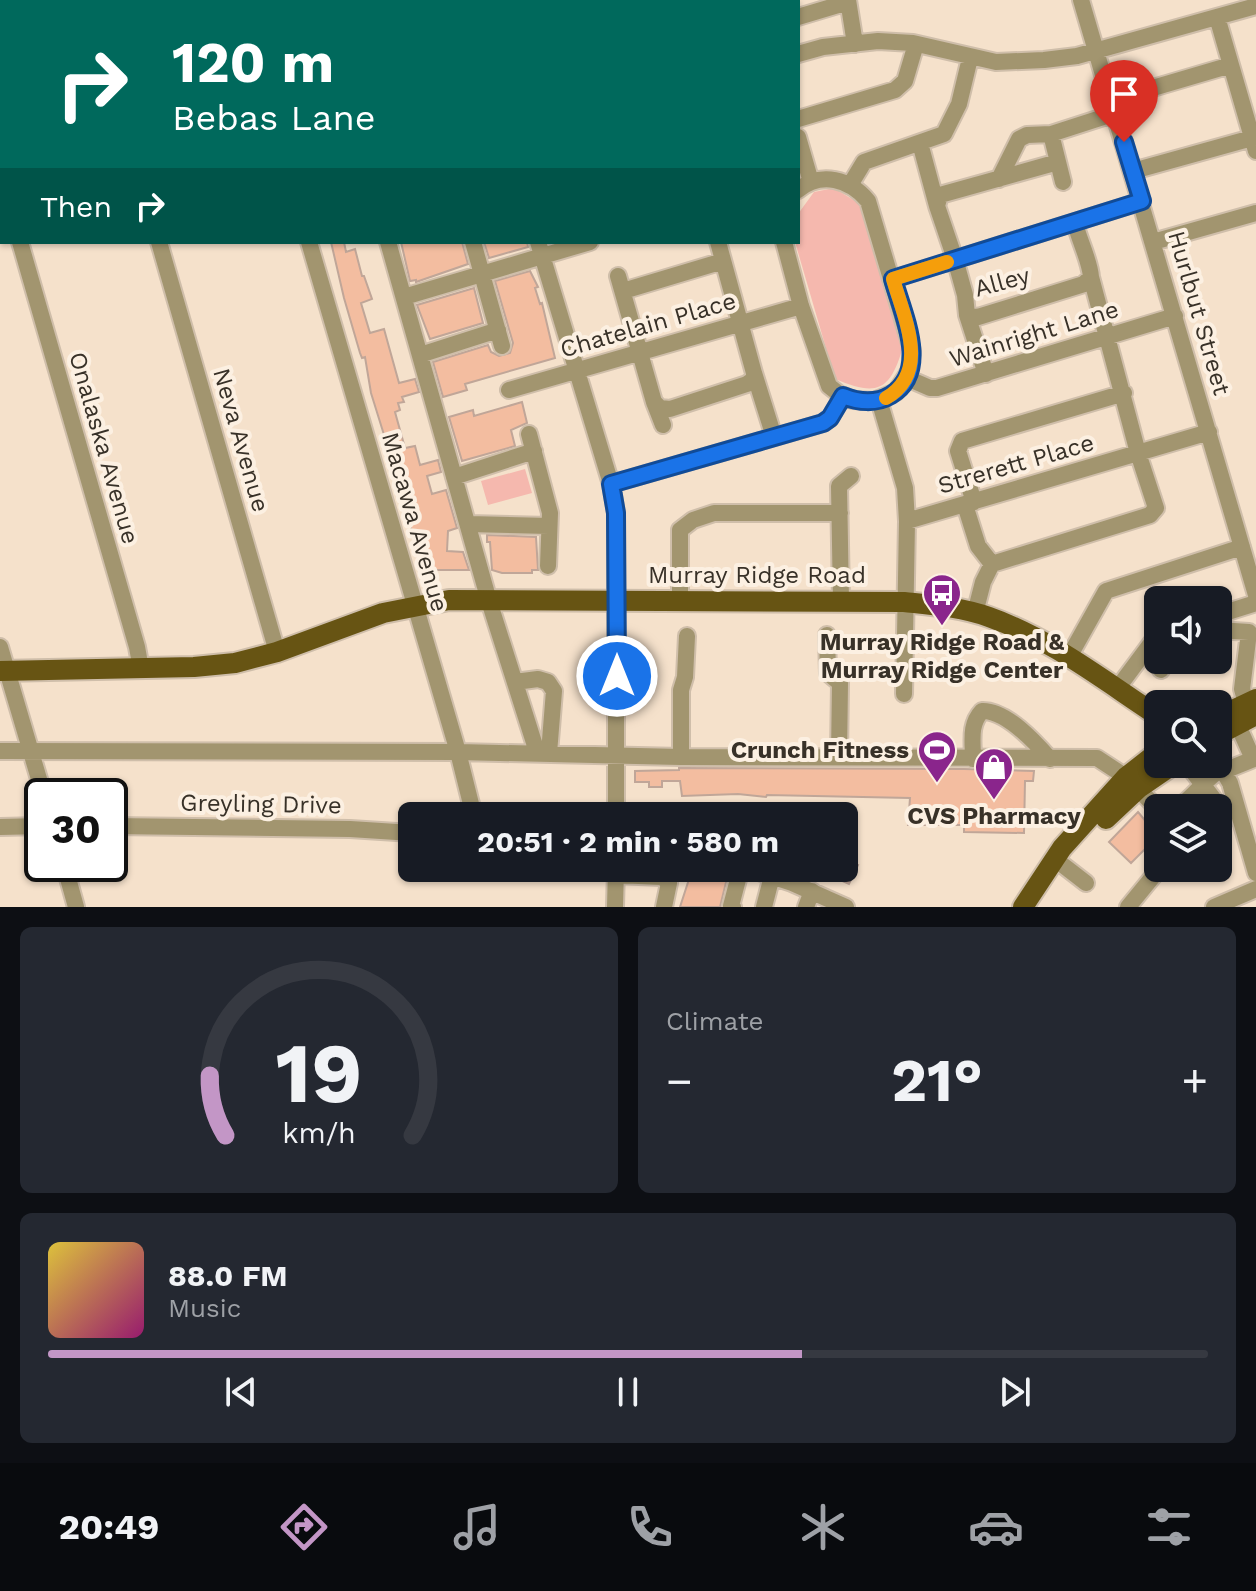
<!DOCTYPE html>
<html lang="en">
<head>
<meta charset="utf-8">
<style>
	body { margin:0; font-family:"Work Sans",sans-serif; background:#242831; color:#f1f3f6; height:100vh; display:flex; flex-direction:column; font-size:30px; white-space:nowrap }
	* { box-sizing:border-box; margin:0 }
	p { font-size:26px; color:#9ea1a6 }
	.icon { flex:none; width:44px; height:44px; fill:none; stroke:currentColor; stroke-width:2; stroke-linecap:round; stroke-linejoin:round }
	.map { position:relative; height:907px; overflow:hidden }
	.panel { display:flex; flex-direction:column; gap:20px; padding:20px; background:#0d0f14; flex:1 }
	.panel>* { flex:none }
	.top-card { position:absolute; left:0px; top:0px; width:800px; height:244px; box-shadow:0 2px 6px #0004; background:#00695c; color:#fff; overflow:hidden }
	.fabs { position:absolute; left:1144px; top:586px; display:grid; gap:16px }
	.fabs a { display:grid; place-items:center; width:88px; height:88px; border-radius:12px; background:#171b24; box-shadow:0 2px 6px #0004; font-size:40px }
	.speed { position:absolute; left:24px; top:778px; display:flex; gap:16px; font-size:40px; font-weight:700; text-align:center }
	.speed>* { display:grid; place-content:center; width:104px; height:104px; border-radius:50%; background:#171b24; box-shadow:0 2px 6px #0004; line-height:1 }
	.speed .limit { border:4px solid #111; border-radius:12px; background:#fff; color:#111 }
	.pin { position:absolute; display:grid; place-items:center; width:68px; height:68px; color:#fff; margin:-82px -34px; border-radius:50% 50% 50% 0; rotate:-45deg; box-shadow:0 0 8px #0007 }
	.pin .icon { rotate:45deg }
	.me { position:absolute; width:88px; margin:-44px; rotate:0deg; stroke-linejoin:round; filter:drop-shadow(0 0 6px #0008) }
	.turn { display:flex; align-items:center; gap:28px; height:168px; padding:0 40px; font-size:36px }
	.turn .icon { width:104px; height:104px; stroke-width:2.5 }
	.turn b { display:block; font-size:56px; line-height:68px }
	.then { display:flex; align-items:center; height:76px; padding:0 40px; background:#0003; gap:16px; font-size:30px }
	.big { font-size:60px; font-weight:700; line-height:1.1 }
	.panel .widget { flex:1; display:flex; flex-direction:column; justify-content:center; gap:12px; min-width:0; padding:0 28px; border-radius:12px; background:#242831 }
	.panel .dial { align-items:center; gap:0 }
	.dial svg { height:208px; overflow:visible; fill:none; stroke:#363941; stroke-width:7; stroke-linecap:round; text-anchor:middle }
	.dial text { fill:#f1f3f6; stroke:none }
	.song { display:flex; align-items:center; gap:24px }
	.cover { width:96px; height:96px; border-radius:12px; background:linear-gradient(135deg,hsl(50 70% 55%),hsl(320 70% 35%)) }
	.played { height:8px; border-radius:4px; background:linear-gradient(90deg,#c396c6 65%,#363941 65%) }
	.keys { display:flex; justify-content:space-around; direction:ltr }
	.heat { display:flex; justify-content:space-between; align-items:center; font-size:44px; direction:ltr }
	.panel .tiles { flex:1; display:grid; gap:20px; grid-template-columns:1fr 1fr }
	.widget:last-child { grid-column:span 2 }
	.trip { position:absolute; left:398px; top:802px; width:460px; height:80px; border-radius:12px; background:#171b24; box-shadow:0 2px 6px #0004; font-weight:700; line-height:80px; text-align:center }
	.tab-bar { display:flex; height:128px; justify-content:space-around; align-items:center; background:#090b0e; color:#9ea1a6 }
	.tab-bar .icon { width:56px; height:56px }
	.tab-bar .active { color:#c396c6 }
	.tab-bar b { font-size:36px; color:#f1f3f6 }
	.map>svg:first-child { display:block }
	.green { fill:#f5b8ae }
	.building { fill:#f3bda0; stroke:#c0a698; stroke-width:2 }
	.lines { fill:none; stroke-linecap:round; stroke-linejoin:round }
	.minor-casing { stroke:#cfbeaa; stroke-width:20 }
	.major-casing { stroke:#cfbeaa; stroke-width:24 }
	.minor { stroke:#a2956f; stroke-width:16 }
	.major { stroke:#675413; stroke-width:20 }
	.route-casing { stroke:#114b97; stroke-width:20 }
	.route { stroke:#1a73e8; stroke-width:14 }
	.slow { stroke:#f59e0b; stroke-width:14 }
	.labels { text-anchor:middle; stroke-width:8; stroke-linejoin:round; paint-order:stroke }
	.street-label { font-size:24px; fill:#383128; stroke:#fcf0e2 }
	.poi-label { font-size:24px; font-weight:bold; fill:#383128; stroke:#fcf0e2 }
</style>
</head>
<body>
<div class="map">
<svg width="1256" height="907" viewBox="0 0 1256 907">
	<rect width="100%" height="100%" fill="#f5e1cb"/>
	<path class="green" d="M834 188 860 204 902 350C889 394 874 395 835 379L795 242H798V214L814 192Z
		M525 469 532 493 488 505 481 481Z"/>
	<path class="building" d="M331 242H344L346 252 355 249 362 276H364L372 299 361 303 370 333 384 329 399 383 415 379 419 392 402 397 404 402 398 403 400 410 395 412 405 448 415 446 420 465 438 460 441 472 427 476 432 494 446 490 457 528 448 531 447 551 463 552 469 570H424L425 548 418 550 416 545 398 484 399 477 394 459 385 438 371 393 365 357 362 358 360 353 344 298Z
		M401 242H462L468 264 416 282V280L410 281Z
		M484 242H527L528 247 489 258Z
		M530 271 538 287 535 288 540 304 542 303 555 358 465 384 467 390 443 397 433 362 488 345 491 352 499 356 510 353 513 343 495 281Z
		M474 288 483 323 430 339 417 305Z
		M522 402 527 423 511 430 515 446 462 461 449 417 473 410 474 416Z
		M487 535 536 537 538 570H532V573H502L492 570 490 542H487Z
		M679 768 964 769 1034 771 1033 781H1025L1024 833 964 832V825H908L910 798 767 795 766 797 738 794 682 796 680 781H662V787H649V782H635V771L679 770Z
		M1138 812 1158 836 1131 863 1109 842Z
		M844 859 858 865 849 884 813 868H844Z
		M692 870 727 878 720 907H680Z"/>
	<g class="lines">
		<defs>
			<path id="minor" d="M85 0 86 2
				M237 0V2
				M402 0 403 2
				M468 0V2
				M631 0V2
				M666 0V2
				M848 0 855 44
				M1081 0 1256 595
				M324 2 331 0
				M540 2 547 0
				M798 17 848 2
				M1217 17 1256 151
				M798 54 823 47 878 41 913 43 996 62 1044 60 1077 56 1256 6
				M1112 100 1231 65
				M798 119 895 90 905 81 916 44
				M1051 134 1063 182
				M798 137 811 182
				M920 143 937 206
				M1058 162 940 195 937 206 955 259 965 295 967 315 978 317 1084 284 1091 277C1090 261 1079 240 1075 223
				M1133 171 1252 138
				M0 176 2 182
				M999 179 1019 139 1027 135 1051 134 1116 113
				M850 185 864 162 944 134 959 104 970 58
				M0 229 2 228
				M20 242 137 647 141 669
				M159 242 277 652
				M309 242 458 752 474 816
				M388 242 489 601 537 752
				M473 242 502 346
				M538 242 611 484 616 513V816
				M784 242 801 306 829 386 839 394 853 400 874 401 896 392 910 370 912 350 868 201C850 179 821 171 798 190
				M1153 242 1256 213
				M618 276 654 402 660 408 670 409 747 384 754 379V373L718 242
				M893 279 1142 201
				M623 291 723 261
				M404 297 590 242
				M967 315 986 374
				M420 355 498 330
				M754 373 774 437
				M907 378 930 388H937L1175 316
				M509 390 801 306
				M879 400 905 488 907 521 904 694
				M654 402 663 425
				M529 434 550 513 548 566
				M454 477 534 451
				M611 484 823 423 830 418 843 396
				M974 502 958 451 962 441 1124 393
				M965 505 978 546 992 564
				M907 521 1209 432
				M468 524 549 526
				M680 601V530L693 520 714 513H840
				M841 601 839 486 851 476
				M975 613 983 582 992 564 1150 515 1156 508 1138 453 1091 277
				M1218 615 1256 603
				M1218 630 1249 632 1242 689 1246 703
				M827 635 828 673 840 683 839 756
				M0 647 44 796
				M1069 657 1106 591 1242 547
				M1161 670 1167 660
				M515 682 538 679 548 682 554 691 549 753
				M1117 689 1158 634
				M1237 723 1253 759
				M0 751 458 752 681 757 1097 758 1126 777 1158 809
				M681 757V690L685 677 687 636
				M973 759C973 741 969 725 982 711 1006 710 1035 742 1050 759
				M1218 762 1230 783 1256 873
				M1187 764 1213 798 1224 821
				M1224 771 1256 758
				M1178 808C1195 795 1205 780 1222 768
				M110 826 350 829 412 833
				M0 827 42 826
				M1055 859 1086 883
				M64 864 76 907
				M747 868 792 883 846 907
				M663 870 662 877 669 883 664 907
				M616 875 662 877
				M615 907 616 868
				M733 907 731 906 741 868
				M764 907 772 876
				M806 907 812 891
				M1128 907 1160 868
				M1214 907 1256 889"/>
			<path id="major" d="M0 671 194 667 235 663 277 652 383 613 449 600 904 602C932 605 961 607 989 617 1051 639 1103 680 1158 716
				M1218 717 1256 699
				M1218 735 1256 715
				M1106 819 1139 788 1174 764
				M1023 907 1062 848 1126 777 1158 752"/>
		</defs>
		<use href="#minor" class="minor-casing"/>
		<use href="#major" class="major-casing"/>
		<use href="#minor" class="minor"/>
		<use href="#major" class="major"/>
	</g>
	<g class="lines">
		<defs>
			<path id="route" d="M617 676 616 513 611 484 823 423 830 418 843 396C858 402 876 404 891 395 931 371 902 312 893 279L1142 201 1124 142"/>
		</defs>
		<use href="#route" class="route-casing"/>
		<use href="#route" class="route"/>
		<path class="slow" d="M886 398C931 372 904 318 893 279L947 262"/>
	</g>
	<defs>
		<symbol id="bus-pin" viewBox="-11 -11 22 30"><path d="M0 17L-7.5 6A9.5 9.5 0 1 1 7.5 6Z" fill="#8a258c" stroke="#fcf0e2"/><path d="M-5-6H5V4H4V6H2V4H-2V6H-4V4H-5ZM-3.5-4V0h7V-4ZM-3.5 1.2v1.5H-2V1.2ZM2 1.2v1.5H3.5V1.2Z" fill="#fff"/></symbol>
		<symbol id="stadium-pin" viewBox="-11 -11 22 30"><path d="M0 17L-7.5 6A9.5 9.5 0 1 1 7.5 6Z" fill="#8a258c" stroke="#fcf0e2"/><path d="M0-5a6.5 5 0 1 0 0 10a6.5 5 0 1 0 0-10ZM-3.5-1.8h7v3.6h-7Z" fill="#fff"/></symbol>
		<symbol id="shop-pin" viewBox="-11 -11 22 30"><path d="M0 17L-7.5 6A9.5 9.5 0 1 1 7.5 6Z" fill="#8a258c" stroke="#fcf0e2"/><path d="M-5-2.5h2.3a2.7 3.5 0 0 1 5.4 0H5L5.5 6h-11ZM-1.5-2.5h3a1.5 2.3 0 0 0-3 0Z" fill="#fff"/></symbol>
	</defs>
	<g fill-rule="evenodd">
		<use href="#bus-pin" x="920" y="571" width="44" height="60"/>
		<use href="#stadium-pin" x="915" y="728" width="44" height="60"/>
		<use href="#shop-pin" x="972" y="745" width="44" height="60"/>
	</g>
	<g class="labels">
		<g class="street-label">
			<text transform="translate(1002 282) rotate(-15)" y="8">Alley</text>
			<text transform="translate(1199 313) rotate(74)" y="8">Hurlbut Street</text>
			<text transform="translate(648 325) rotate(-16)" y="8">Chatelain Place</text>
			<text transform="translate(1034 334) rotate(-17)" y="8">Wainright Lane</text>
			<text transform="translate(241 440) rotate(74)" y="8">Neva Avenue</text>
			<text transform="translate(104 448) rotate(74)" y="8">Onalaska Avenue</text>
			<text transform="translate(1016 464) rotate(-16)" y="8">Strerett Place</text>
			<text transform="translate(415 522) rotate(74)" y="8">Macawa Avenue</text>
			<text x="757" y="583">Murray Ridge Road</text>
			<text transform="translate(261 804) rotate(1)" y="8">Greyling Drive</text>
		</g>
		<g class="poi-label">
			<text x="942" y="650">Murray Ridge Road &amp;<tspan x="942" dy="28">Murray Ridge Center</tspan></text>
			<text x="909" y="758" text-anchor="end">Crunch Fitness</text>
			<text x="994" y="824">CVS Pharmacy</text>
		</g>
	</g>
</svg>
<div class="fabs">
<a><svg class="icon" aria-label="sound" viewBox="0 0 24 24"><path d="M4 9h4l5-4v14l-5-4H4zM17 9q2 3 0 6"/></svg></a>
<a><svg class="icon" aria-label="search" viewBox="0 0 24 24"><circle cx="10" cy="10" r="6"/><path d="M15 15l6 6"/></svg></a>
<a><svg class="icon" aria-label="layers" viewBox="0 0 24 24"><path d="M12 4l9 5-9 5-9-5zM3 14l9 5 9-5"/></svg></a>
</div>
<div class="speed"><div class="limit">30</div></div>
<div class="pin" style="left:1124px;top:142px;background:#d93025"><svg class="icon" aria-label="arrive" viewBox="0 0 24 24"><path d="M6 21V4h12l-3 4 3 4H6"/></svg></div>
<svg class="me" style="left:617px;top:676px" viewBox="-20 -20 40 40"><circle r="17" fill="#1a73e8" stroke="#fff" stroke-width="3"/><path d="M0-11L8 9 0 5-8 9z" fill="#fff"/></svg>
<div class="trip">20:51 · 2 min · 580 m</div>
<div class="top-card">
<div class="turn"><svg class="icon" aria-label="right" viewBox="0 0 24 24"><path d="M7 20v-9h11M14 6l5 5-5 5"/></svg><div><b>120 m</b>Bebas Lane</div></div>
<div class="then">Then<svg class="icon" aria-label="right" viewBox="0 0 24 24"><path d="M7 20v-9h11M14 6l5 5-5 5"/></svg></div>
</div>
</div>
<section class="panel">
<div class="tiles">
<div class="widget dial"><svg viewBox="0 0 100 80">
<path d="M14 69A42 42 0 1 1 86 69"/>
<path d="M14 69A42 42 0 0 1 8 46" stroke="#c396c6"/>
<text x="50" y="56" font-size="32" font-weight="700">19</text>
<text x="50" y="72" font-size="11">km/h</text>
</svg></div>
<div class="widget"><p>Climate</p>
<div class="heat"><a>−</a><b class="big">21°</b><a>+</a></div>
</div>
<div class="widget">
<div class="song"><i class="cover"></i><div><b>88.0 FM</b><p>Music</p></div></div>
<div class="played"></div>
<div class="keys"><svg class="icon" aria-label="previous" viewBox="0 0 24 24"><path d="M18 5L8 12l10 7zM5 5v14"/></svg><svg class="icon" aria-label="pause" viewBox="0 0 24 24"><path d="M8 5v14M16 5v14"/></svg><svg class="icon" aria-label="next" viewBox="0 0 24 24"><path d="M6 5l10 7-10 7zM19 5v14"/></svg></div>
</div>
</div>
</section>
<nav class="tab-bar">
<b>20:49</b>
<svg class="icon active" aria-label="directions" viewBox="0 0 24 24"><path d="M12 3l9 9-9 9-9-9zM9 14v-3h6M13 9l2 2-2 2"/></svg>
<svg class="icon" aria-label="music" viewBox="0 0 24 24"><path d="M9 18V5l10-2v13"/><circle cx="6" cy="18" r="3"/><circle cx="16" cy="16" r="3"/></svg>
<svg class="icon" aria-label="phone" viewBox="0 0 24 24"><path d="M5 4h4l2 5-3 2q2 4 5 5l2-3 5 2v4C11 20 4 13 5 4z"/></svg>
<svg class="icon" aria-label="climate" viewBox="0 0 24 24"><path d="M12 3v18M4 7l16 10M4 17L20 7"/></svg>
<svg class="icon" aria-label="car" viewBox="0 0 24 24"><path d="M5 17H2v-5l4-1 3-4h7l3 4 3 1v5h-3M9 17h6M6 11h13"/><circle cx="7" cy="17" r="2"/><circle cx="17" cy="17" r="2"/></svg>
<svg class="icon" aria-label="filters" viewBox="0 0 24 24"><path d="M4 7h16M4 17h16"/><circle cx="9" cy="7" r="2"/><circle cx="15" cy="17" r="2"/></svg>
</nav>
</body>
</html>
